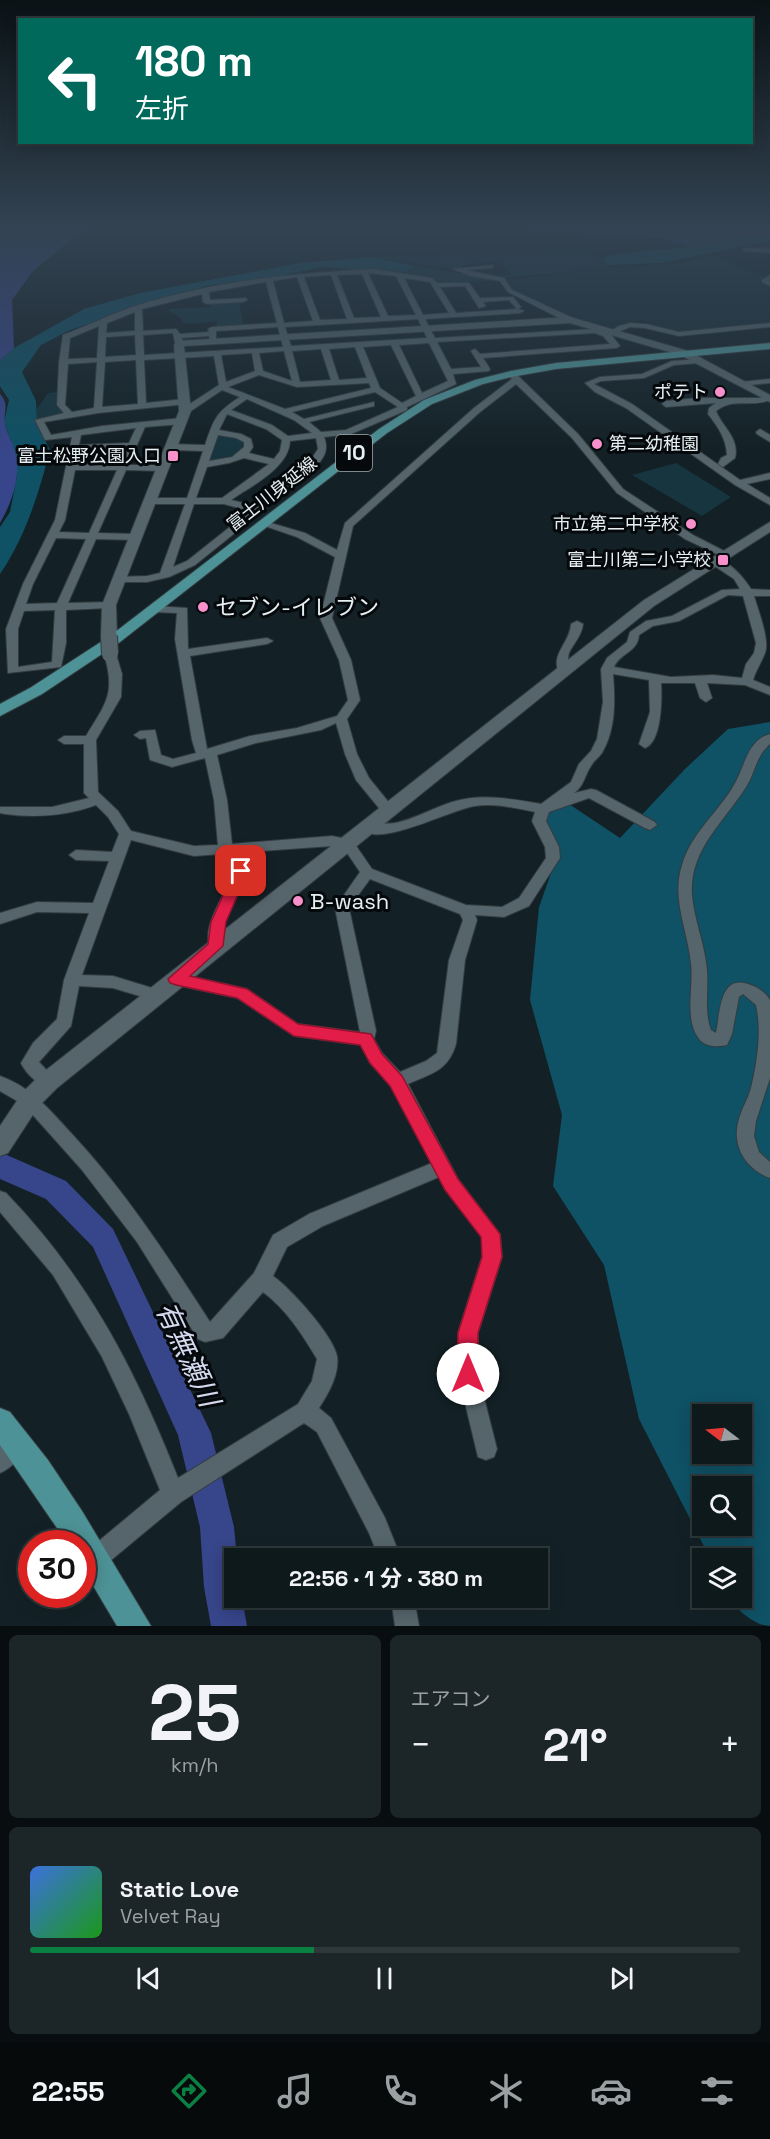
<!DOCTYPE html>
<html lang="ja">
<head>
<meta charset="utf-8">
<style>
	body { margin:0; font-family:"Space Grotesk","Noto Sans JP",sans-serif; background:#1c2629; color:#f1f3f6; height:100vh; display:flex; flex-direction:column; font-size:22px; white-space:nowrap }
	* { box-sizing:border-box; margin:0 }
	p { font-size:20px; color:#9ba0a3 }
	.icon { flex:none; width:33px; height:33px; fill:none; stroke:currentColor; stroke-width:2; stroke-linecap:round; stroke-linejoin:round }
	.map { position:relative; height:1626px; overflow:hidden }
	.sheet { display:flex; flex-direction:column; gap:9px; padding:9px; background:#080e0f; flex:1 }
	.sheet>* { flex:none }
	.top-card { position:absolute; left:18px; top:18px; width:735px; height:126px; border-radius:0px; box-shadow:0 3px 15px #0003,0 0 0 2px #2e383b; background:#00695c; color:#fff; overflow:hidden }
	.needle { width:39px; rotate:286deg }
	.controls { position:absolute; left:692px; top:1404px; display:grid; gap:12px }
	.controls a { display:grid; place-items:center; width:60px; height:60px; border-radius:0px; background:#0e191c; box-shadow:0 3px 15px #0003,0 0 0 2px #2e383b; font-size:30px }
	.speed { position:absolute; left:18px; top:1530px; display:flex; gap:12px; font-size:30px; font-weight:700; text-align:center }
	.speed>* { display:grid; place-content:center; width:78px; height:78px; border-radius:50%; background:#0e191c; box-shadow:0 3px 15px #0003,0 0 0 2px #2e383b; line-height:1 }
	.speed .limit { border:9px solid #d22; background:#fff; color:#111 }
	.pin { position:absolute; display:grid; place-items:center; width:51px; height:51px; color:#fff; margin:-26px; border-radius:12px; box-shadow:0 3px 9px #0006 }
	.me { position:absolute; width:66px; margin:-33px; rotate:0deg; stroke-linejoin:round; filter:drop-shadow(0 0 4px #0008) }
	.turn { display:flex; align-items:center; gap:21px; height:126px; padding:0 18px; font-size:27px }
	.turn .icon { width:78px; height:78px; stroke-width:2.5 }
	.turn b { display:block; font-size:42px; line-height:51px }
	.big { font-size:45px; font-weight:700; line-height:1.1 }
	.sheet .widget { flex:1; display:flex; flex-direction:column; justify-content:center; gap:9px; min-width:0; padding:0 21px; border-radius:9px; background:#1c2629 }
	.sheet .dial { align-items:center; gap:0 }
	.dial b { font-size:78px; line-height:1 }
	.song { display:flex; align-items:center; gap:18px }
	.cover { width:72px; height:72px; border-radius:9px; background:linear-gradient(135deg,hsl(220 70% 55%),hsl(120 70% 35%)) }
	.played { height:6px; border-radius:3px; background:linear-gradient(90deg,#0b8043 40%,#2e383b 40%) }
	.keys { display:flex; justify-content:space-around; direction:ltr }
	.heat { display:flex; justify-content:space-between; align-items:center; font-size:33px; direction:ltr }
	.sheet .tiles { flex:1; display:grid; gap:9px; grid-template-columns:1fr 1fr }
	.widget:last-child { grid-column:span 2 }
	.trip { position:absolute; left:224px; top:1548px; width:324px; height:60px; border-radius:0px; background:#0e191c; box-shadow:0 3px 15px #0003,0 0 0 2px #2e383b; font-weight:700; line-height:60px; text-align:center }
	.tab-bar { display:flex; height:96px; justify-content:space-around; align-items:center; background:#060a0b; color:#9ba0a3 }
	.tab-bar .icon { width:42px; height:42px }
	.tab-bar .on { color:#0b8043 }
	.tab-bar b { font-size:27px; color:#f1f3f6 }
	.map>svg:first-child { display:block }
	.built { fill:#172d35 }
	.green { fill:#16353f }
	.forest { fill:#0f5165; fill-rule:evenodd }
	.water { fill:#37458a }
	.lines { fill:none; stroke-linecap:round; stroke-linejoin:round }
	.river { fill:#37458a; fill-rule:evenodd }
	.street-casing { stroke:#333c41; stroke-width:2 }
	.secondary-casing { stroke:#333c41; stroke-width:2 }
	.primary-casing { stroke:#333c41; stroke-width:2 }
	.street { fill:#55656b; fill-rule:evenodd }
	.secondary { fill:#55656b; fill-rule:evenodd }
	.primary { fill:#4d9296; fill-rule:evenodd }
	.secondary-bridge-casing { stroke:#333c41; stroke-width:18; stroke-linecap:butt }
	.secondary-bridge { stroke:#55656b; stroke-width:16 }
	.route { fill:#e11d48; stroke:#92132f; stroke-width:1.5 }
	.poi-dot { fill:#f890cc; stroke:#05090c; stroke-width:2 }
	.labels { text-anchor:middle; stroke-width:6; stroke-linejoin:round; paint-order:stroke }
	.far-poi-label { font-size:18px; fill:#e6eff2; stroke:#05090c; text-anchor:end }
	.far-street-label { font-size:18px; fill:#e6eff2; stroke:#05090c }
	.shield { fill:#05090c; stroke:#a2aaad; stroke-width:1.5 }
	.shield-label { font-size:21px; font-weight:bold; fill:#e6eff2 }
	.poi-label { font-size:22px; fill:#e6eff2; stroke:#05090c; text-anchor:start }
	.near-water-label { font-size:28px; font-style:italic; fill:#d3d9ee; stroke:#05090c }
</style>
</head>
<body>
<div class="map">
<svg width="770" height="1626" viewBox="0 0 770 1626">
	<rect width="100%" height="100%" fill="#132126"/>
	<path class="built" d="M713 256 765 277 760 281 770 285V323L676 333 641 321 610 329 574 320 519 293 510 287 506 280 605 268 666 265Z"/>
	<path class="green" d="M579 254 603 257 609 268 504 278 500 277 511 274 501 261 474 263 454 269 371 257Z
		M415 266C443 270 470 276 498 280L438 284 434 280 401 274Z
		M239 302 244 326 216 327 217 321 194 324 183 323 181 318 169 311V309L211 307 207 303Z
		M57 392 56 405 65 414 37 419 36 410 48 393Z
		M217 433 231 435 247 442 246 449 235 458 207 462Z
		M676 463 731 497 702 516 632 475Z"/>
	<path class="forest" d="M770 232V241L660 263 608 265 603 257 624 253 690 247Z
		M371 257 415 266 405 272 321 267 276 277 206 286 70 330 41 345 22 372 36 401 37 423 50 450C39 493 25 538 0 574V527L10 512 17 476 14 449 4 422 9 400 0 386V361L14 348 84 309 140 293 300 263Z
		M770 722V1626C756 1626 736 1610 730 1598H741V1558H710L639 1419 604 1265 553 1186 562 1115 530 1000 539 907 556 859 546 830 544 814 569 804 620 838 685 769 728 729ZM702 1414H741V1454H702ZM702 1486H741V1526H702Z"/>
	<path class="water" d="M0 226H25V230L38 231 49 226H88L33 271 12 300 14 348 0 361Z
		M502 226H770V232L690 247 661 238 548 231Z
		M0 394C10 405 3 412 5 425 8 435 14 445 16 456 21 478 11 504 0 523Z"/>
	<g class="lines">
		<path class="river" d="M0 1152 66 1181 113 1229 211 1433 234 1527 237 1558H234V1598H242L247 1626H211L204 1587 200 1527 178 1435 93 1247 46 1199 0 1179Z"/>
		<defs>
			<path id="street" d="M744 248 770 249V253L742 251Z
				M494 265 492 268 466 270 504 278 512 290 573 318V322H567L508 292 500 281 471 276 453 269Z
				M374 269 432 278 437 283H469L480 298 513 297 521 307 518 309 524 311 520 313 425 319 435 338 595 329 609 332 620 346 616 348 483 358 490 369 489 371 453 374 456 384 407 407V410L351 434 324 437C330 452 322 460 312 471L195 565 169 577 147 582H119L114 579 115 577 147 576 160 573 185 504H150L145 501 150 498H187L203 451 171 450 167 447 171 444 205 445C214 419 216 412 240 397L222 390 188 413H182V409L219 385 214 356 144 360 146 403 184 399 187 400V404L98 413 44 422 51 435 102 426 182 418 186 421 182 424 145 427 128 465H163L168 468 163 471 126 470 98 533 135 534 140 537 135 540 96 539 68 603 109 602 114 605 109 608 66 610V643L61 667 8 673 6 629 23 584 55 520 72 437 45 440 35 420 64 413 57 405 59 362 63 335C87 326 111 314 135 306 213 281 294 273 374 269ZM368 273 396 276 416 315 388 316ZM362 274 381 317 354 318 337 275ZM331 275 347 319 320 320 304 277ZM297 277 313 321 284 323 273 281ZM404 278 430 282 449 313 423 315ZM266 282 277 323 212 327 208 329 209 332 180 334 176 329 143 331 142 309 202 294 203 302 207 304 243 302 247 300 246 298 210 300 209 292ZM465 286 479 308 486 306 483 302 509 300 517 309 456 313 440 287ZM135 312V331L106 333 107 323ZM418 319 427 338 291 346 285 327ZM99 326 97 358 68 359 70 338ZM278 327 283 347 144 355 143 335 173 333 175 343 181 345 185 343 181 338 209 336 210 343H216V331ZM595 333 603 336 610 344 480 354 475 349 471 351 481 367 451 369 437 342ZM135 335 136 355 105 357 106 337ZM429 343 448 381 422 393 399 345ZM391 345 416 396 402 403 380 388 363 347ZM355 347 367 378 339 380 329 349ZM321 349 331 380 300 382 292 351ZM284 351 292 381 263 371 259 353ZM252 353 255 371 226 382 221 355ZM136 360 138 404 102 407 105 362ZM97 362 94 408 72 412 65 405 68 364ZM259 375 297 387 369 383 371 388 285 409 228 387ZM375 392 398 407 346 430 321 432 309 422 374 406V402L304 419 292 412ZM247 399 294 420 312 433 288 436 272 425 231 410ZM227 414 266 429 282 440 280 451 274 459 249 453 253 447 251 439 241 434 219 430ZM136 428 129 443 79 445 81 435ZM218 435 236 438 244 442V447L232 457 209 461ZM316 438 318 449 306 467 256 506 231 500C251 486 289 468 290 441ZM127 448 119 465 76 464 78 451ZM244 458 269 464 222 498H196L207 467 229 463ZM75 470H117L89 533 59 532 65 520ZM194 504H224L250 511 187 561 173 567ZM56 538 86 539 57 603 26 604 33 584ZM55 610 52 662 18 667V629L24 611Z
				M770 275V286L762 282V280Z
				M630 323 646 324 679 332 770 323V327L679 336 645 328 630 327 613 334 609 332 619 326Z
				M703 359V363H700L674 365 644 378 601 381 594 384 632 404 740 480 770 473V479L747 484 770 498V505L735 485 626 408 595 392 585 383 600 377 642 374 672 361Z
				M508 372H514L578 434 623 489 693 535 730 554 725 557 721 556 685 539 617 493 572 438 516 384 480 412 353 526 332 618 351 660 360 700 347 719 357 754 369 778 395 810 388 814 383 813 356 780 345 754 336 723 321 730 256 743 217 755 227 800 232 844 332 836 352 840 372 869 466 905 502 907 519 898 546 858 545 847 532 821 535 812C515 808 495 803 475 806 451 809 377 850 359 828 366 820 384 825 395 823 415 819 433 808 452 802 483 793 510 799 541 804L571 782 579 764 591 751 597 739 603 702 601 669 607 658 627 642 630 632 646 621 672 616 722 590 740 589 734 579 710 563V559C727 557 743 577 751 589L770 590V596H754C758 610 770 640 765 653 761 663 756 670 753 680L770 687V695L745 685 707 683 712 698 706 702 700 698 695 683H661C662 698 662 742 645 748L639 744 650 712 649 680 613 674C615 700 616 728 603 751 600 757 594 760 591 766 584 776 585 785 574 793L591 789 596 790 655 822 657 825 650 830 645 828 589 798 549 812 546 821 559 847 560 858 529 906 504 917 475 915 477 920 465 960 456 1044C448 1071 432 1073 408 1084L458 1179 500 1234 502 1257 478 1333V1374L497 1449 494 1457 486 1460 478 1457 458 1374V1333L482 1257V1237L446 1191 439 1177 323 1226 287 1247 273 1276C291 1289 332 1334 337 1356 340 1374 328 1394 319 1408L331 1418 385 1518 401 1558H379L369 1533 317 1432 304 1423 181 1502 104 1566 96 1569 88 1566 85 1558 88 1550 160 1490 129 1414 102 1357 53 1275 0 1212V1191L6 1193C88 1278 135 1369 178 1478L298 1404 312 1381 317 1359C302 1334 286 1309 263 1292L223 1338 205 1342 198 1339 137 1242 82 1170 24 1105 0 1091V1076C31 1087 50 1110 71 1133 126 1192 166 1254 210 1322L254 1273 273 1235 309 1214 432 1163 391 1086 370 1063 361 1045 294 1036 237 998 176 985 170 983 168 979 170 975 176 973 247 989 298 1024 360 1032 335 908 360 872 343 847 332 846 248 852V871L225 922 221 950H211C199 927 227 894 233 872 235 866 234 859 234 853L194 856 131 840 82 975 113 976 162 991 164 995 162 999 156 1001 113 988 79 986 71 1026 39 1062 57 1081 55 1086C42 1090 26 1074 21 1063L33 1043 57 1019 64 980 89 913 37 912 0 924V913L37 902 93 903 109 861 76 860 69 855 76 850 112 852 119 834 108 817 96 805C66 816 36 818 5 814L0 813V807H52L89 798 84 793V744H64L58 740 64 736H86C106 703 116 694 104 654L110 651 116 654 122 674 121 697 96 740 98 792 118 811 131 831 194 846 218 845 214 800 205 758 172 767 150 760 146 738 140 739 134 735 140 731 155 730 161 755 173 759 196 753 192 740 175 639 177 613 154 612 149 609 154 606 187 608 188 649 267 638 273 641 267 644 190 656 207 749 250 736 297 728 337 716 348 700 339 660 320 618 335 557 297 537 259 524 264 521 305 533 337 550 345 523 474 408 512 379 507 374ZM728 595 743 596 756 643 754 653 746 664 742 678 713 675 671 677 614 667C620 653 638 652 639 635L653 626 679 621ZM370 879 460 914 463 920 449 960 437 1053 426 1061 400 1072 382 1053 374 1039 376 1031 349 908Z
				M770 379V383L741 386 737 384 741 382Z
				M768 396 770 400C750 408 734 397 716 411 722 427 740 438 735 458L723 467 718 464 721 458 727 455C726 438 718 427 708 414L709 408 716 403 666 407 662 404 666 401 698 398H759Z
				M760 429 770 435V442L757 434 756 432Z
				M577 621 583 624C582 636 574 642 569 653 567 660 569 667 567 673H559C550 654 570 643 571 624Z
				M770 734V744C756 756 755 773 746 787 724 822 689 850 692 895 694 918 703 940 706 962 710 985 703 1009 711 1030L716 1033C720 1015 719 974 748 984 758 987 765 992 770 1000V1078L756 1121 754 1136 759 1152 770 1162V1178C745 1169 731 1145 739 1119 742 1108 748 1099 751 1088 757 1063 762 1031 756 1005L743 994 739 997 732 1034 727 1045C719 1047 707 1047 701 1041 683 1022 694 987 691 964 688 931 671 899 682 865 691 833 718 813 734 785 745 767 747 740 770 734Z
				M17 1432 25 1435 28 1443C23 1455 12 1468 0 1473V1446L9 1435Z
				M391 1598H414L419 1626H395Z"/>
			<path id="secondary" d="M570 317 688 351 770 395V402L680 355 570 323 184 346 191 411 116 605 117 636 109 641 101 636 102 605 179 411 174 345 177 341Z
				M770 522V532L654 606 57 1088 38 1107 8 1153 0 1156V1126L22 1093 41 1074 644 600Z"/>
			<path id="primary" d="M770 343V349L556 369 511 377 483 384 432 404 387 433 120 642 42 694 0 716V704L30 688 110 636 379 429 424 400 475 380 511 371 556 363Z
				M0 1408 10 1412 48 1460 82 1511 151 1626H117L82 1567V1544H68L0 1445Z"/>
		</defs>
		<use href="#street" class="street-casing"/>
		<use href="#secondary" class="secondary-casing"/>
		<use href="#primary" class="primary-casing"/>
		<use href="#street" class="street"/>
		<use href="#secondary" class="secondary"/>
		<use href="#primary" class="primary"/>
		<defs>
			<path id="secondary-bridge" d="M109 636 110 654"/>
		</defs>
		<use href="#secondary-bridge" class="secondary-bridge-casing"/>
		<use href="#secondary-bridge" class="secondary-bridge"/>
	</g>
	<linearGradient id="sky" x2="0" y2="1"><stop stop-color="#0a1215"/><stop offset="0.5" stop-color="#334352"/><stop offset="1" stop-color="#334352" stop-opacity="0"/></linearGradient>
	<rect width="770" height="454" fill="url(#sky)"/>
	<path class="route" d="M241 866 248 871 226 922 223 946 190 976 247 989 298 1024 371 1034 382 1054 402 1076 458 1179 500 1234 502 1257 478 1333V1374L475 1382 468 1385 461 1382 457 1374 458 1333 482 1257 481 1237 445 1190 390 1086 370 1063 360 1045 294 1036 237 998 176 985 170 983 168 979 208 944 211 922 234 871Z"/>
	<g class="poi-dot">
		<circle cx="720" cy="392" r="6"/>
		<circle cx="597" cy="444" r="6"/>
		<rect x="167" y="450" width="12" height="12" rx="3"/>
		<circle cx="691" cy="524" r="6"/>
		<rect x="717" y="554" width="12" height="12" rx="3"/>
		<circle cx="203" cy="607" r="6"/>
		<circle cx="298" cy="901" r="6"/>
	</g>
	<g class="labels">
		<g class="far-poi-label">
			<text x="708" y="398">ポテト</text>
			<text x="609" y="450" text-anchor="start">第二幼稚園</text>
			<text x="161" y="462">富士松野公園入口</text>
			<text x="679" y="530">市立第二中学校</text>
			<text x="711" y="566">富士川第二小学校</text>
		</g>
		<g class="far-street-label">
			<text transform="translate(272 494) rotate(-38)" y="6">富士川身延線</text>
		</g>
		<rect class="shield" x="336" y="435" width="36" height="36" rx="4.5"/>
		<g class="shield-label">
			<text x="354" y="460">10</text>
		</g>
		<g class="poi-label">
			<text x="215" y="615">セブン-イレブン</text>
			<text x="310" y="909">B-wash</text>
		</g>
		<g class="near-water-label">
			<text transform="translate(188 1354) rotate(65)" y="10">有無瀬川</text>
		</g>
	</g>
</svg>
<div class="controls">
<a><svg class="needle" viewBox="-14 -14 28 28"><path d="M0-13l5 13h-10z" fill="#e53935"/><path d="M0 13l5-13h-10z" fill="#9ba0a3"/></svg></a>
<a><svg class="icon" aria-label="search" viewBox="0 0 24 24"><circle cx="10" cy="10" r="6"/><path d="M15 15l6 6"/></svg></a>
<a><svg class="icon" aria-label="layers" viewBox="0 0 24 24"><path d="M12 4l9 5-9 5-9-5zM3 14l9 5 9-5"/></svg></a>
</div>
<div class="speed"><div class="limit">30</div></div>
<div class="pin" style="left:241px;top:871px;background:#d93025"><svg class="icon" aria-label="arrive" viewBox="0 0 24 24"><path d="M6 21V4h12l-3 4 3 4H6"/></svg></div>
<svg class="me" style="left:468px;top:1374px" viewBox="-20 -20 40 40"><circle r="19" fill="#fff"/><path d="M0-13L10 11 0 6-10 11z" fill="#e11d48"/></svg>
<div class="trip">22:56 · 1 分 · 380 m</div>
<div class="top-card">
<div class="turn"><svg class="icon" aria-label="left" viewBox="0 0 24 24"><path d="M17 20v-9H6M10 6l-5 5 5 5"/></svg><div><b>180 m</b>左折</div></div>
</div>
</div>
<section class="sheet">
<div class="tiles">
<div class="widget dial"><b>25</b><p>km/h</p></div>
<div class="widget"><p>エアコン</p>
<div class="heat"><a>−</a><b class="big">21°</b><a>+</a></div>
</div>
<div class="widget">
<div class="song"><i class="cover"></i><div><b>Static Love</b><p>Velvet Ray</p></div></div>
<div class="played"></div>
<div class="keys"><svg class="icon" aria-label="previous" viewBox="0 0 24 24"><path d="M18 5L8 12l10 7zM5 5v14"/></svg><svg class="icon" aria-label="pause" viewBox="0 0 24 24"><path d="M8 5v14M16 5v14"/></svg><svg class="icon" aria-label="next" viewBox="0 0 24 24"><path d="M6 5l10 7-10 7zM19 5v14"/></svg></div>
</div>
</div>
</section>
<nav class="tab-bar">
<b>22:55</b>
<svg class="icon on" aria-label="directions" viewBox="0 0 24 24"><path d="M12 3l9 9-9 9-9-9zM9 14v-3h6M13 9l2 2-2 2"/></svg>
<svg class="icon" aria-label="music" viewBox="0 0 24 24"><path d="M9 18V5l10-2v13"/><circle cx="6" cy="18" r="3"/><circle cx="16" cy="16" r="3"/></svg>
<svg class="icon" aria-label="phone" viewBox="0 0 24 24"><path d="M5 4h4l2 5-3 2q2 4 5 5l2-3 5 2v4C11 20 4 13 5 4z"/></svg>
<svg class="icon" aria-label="climate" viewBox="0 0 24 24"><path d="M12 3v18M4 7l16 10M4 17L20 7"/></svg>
<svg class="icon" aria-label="car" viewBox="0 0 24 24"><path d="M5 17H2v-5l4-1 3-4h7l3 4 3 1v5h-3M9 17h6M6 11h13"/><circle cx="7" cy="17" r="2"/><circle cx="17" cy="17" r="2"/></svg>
<svg class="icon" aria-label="filters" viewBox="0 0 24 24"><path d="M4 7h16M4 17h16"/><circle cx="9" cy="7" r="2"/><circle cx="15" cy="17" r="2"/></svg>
</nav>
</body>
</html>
